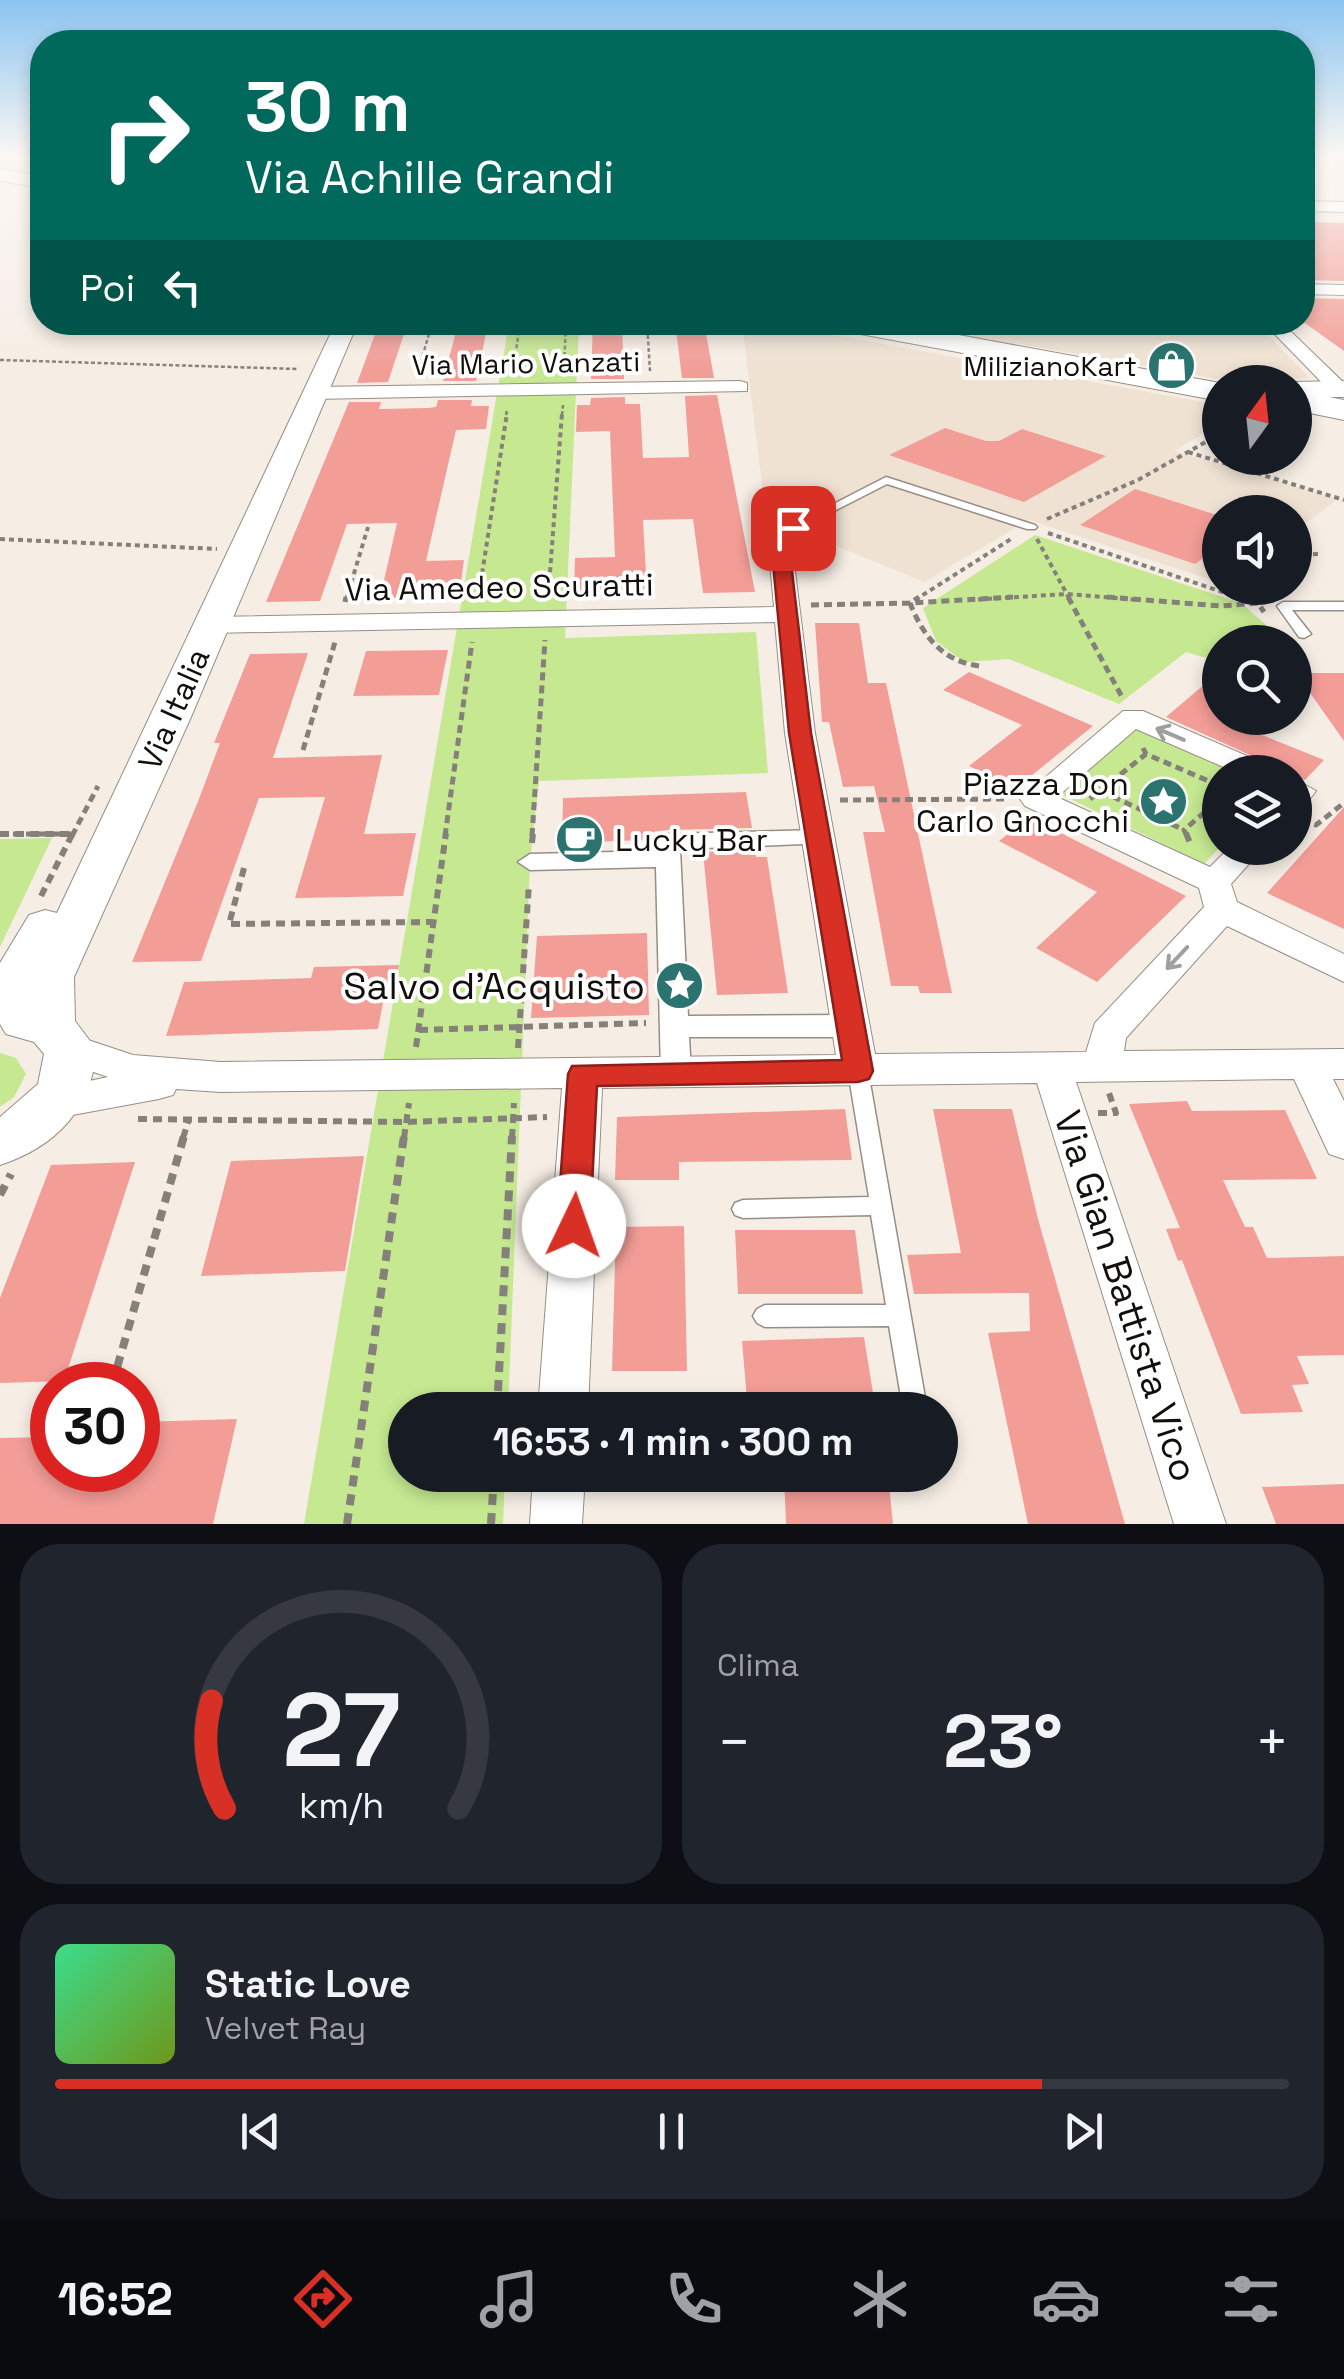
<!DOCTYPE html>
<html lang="it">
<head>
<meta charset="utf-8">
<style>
	body { margin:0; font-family:"Space Grotesk",sans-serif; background:#20242c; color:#f1f3f6; height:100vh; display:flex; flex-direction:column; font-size:38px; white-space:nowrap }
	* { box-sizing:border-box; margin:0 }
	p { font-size:32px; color:#9ea1a6 }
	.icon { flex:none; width:55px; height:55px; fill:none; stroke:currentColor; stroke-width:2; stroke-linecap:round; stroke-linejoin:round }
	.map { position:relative; height:1524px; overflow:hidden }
	.panel { display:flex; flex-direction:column; gap:20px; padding:20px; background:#0d0f14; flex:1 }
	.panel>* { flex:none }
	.hud { position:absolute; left:30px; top:30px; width:1285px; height:305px; border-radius:40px; box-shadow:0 5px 15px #0003; background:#00695c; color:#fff; overflow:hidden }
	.needle { width:65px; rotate:15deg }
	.fabs { position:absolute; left:1202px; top:365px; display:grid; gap:20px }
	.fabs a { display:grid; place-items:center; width:110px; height:110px; border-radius:50%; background:#171b24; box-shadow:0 5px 15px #0003; font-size:50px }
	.speed { position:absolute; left:30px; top:1362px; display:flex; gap:20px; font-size:50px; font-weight:700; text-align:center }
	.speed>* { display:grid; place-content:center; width:130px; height:130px; border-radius:50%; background:#171b24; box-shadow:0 5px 15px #0003; line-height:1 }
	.speed .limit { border:15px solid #d22; background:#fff; color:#111 }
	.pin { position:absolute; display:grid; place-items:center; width:85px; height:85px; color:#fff; margin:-42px; border-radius:20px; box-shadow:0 5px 15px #0006 }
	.me { position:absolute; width:110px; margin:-55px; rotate:3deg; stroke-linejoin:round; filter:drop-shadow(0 0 8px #0008) }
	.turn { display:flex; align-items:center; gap:35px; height:210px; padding:0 50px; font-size:45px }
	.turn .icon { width:130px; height:130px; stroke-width:2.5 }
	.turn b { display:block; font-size:70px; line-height:85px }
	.then { display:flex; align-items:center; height:95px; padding:0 50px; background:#0003; gap:20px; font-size:38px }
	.big { font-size:75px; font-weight:700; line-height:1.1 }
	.panel .card { flex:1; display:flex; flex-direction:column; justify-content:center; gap:15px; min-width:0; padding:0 35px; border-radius:40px; background:#20242c }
	.panel .dial { align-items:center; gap:0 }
	.dial svg { height:260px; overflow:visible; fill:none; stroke:#363941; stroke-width:7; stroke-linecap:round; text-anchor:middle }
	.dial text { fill:#f1f3f6; stroke:none }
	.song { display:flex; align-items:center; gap:30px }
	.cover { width:120px; height:120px; border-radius:15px; background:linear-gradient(135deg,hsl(150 70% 55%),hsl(80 70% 35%)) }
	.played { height:10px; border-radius:5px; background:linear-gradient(90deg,#d93025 80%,#363941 80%) }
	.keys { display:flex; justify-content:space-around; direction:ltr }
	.heat { display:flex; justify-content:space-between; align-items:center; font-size:55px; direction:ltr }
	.panel .tiles { flex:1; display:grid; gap:20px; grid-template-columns:1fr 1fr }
	.card:last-child { grid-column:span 2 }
	.trip { position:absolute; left:388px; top:1392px; width:570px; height:100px; border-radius:50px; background:#171b24; box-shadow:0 5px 15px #0003; font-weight:700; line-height:100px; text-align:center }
	.menu { display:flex; height:160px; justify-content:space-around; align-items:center; background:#090b0e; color:#9ea1a6 }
	.menu .icon { width:70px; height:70px }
	.menu .selected { color:#d93025 }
	.menu b { font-size:45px; color:#f1f3f6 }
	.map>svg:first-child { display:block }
	.built { fill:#efe2d3 }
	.green { fill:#c5e891 }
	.building { fill:#f39d97 }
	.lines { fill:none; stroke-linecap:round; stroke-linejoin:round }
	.service-casing { stroke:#968e86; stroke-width:3 }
	.pedestrian-casing { stroke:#968e86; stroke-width:3 }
	.minor-casing { stroke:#968e86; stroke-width:2 }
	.tertiary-casing { stroke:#968e86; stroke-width:2 }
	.primary-casing { stroke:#968e86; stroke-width:2 }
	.path-far4 { stroke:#85807a; stroke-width:2.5; stroke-dasharray:4 2.5; stroke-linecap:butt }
	.path-far3 { stroke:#85807a; stroke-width:4; stroke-dasharray:5 4; stroke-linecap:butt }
	.path-far2 { stroke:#85807a; stroke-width:5; stroke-dasharray:8 5; stroke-linecap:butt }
	.path-far1 { stroke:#85807a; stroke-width:6; stroke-dasharray:9 6; stroke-linecap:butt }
	.path { stroke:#85807a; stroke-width:8; stroke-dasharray:11 8; stroke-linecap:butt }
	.service { fill:#fff; fill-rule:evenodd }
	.pedestrian { fill:#fff; fill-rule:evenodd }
	.minor { fill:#fff; fill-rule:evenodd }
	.tertiary { fill:#fff; fill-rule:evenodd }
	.primary { fill:#fff; fill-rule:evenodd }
	.oneway { stroke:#a09f9e }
	.route { fill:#d93025; stroke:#8d1f18; stroke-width:2.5 }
	.labels { text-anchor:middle; stroke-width:8; stroke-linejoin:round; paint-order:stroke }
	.far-street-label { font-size:28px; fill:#110f0c; stroke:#fff }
	.far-poi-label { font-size:28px; fill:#110f0c; stroke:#fff; text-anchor:end }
	.street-label { font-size:32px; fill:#110f0c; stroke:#fff }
	.poi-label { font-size:32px; fill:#110f0c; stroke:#fff; text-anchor:end }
	.near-poi-label { font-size:38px; fill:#110f0c; stroke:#fff; text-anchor:end }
	.near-street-label { font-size:38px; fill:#110f0c; stroke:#fff }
</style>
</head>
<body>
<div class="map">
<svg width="1344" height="1524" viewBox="0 0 1344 1524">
	<rect width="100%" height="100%" fill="#f6eee5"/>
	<path class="built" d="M742 323H767L1220 405V424L1174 451 1338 499 1295 531V512H1220V583L1029 520 924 582 766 517Z
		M947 323H1256L1310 378 1246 382 1211 378 975 336Z"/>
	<path class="green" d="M509 323H579L565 638 756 632 768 773 539 781 530 862 508 1410H405V1475H505L503 1524H304Z
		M1035 535 1241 603 1273 631 1259 642H1220V662L1186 652 1119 704 1009 659 964 662 936 641 923 608Z
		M1136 728 1237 772H1220V847L1204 864 1058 793Z
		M52 838 0 947V839Z
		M0 1053 16 1058 26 1074 14 1097 0 1107Z"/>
	<path class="building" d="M1302 222 1344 223V281L1302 280Z
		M1302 298 1344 299V351L1302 321Z
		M593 322H622L624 379H591Z
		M675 322H704L714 378H682Z
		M458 324H488L476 381H443Z
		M407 325 388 382 357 383 378 326Z
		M717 395 755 592 703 593 693 519 643 520 647 591 574 592 575 558 615 557 610 431 576 432 577 405H590L591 398 625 397V404H640L643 458 689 457 685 396Z
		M438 400H472L471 406H489L486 429 456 430 426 561 464 560 459 596 380 598 397 523 347 524 320 601 266 602 349 402H381L379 409 428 408 436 407Z
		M945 428 986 441H999L1022 429 1106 456 1024 502 889 455Z
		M1135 489 1220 516V546L1195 564 1080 525Z
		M815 623H859L868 683H886L952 993H920L918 986H891L863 832H885L874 786 843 787 829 722H822Z
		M448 650 439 695 353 696 366 651Z
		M308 653 273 758 382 755 364 834 416 833 403 896 295 898 325 797 259 798 201 961 132 962 199 799 220 743H214L250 654Z
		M1220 671V718L1324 760 1305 780 1166 717Z
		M969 672 1093 726 1016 788 969 766 1022 725 943 690Z
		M1296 673H1344V741Z
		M746 792 752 828 667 830 644 833V840L562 843 563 798Z
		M1344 807V929L1267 893Z
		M1029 817 1186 896 1097 982 1036 948 1097 892 999 841Z
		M755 850 756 857H767L788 993 717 995 703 852Z
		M647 933 649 1015 531 1018 537 936Z
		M399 965 393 1002 383 1003 378 1029 166 1036 184 982 311 978 314 967Z
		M1187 1101 1192 1111 1285 1110 1317 1179 1223 1180 1245 1227H1253L1267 1258 1344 1256V1355L1297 1356 1309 1384 1292 1385 1303 1412 1241 1414 1182 1260 1178 1261 1166 1229 1180 1228 1129 1104Z
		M845 1109 852 1160 679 1162V1180H615L617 1117Z
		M933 1109H1012L1038 1219 1125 1524H1028L988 1333 1030 1331 1029 1293 914 1294 907 1255 961 1253Z
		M364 1156 345 1271 201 1276 231 1161Z
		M135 1162 64 1381 0 1383V1298L51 1165Z
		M684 1226 687 1371H612L616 1227Z
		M735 1230H855L863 1294H738Z
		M864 1337 873 1393H771L747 1400 742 1341Z
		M237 1419 213 1524H0V1438L52 1437V1470H138V1422Z
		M784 1475H888L893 1524H786Z
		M1344 1484V1524H1276L1262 1487Z"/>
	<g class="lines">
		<defs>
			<path id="service" d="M886 477 1035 525 1037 527 1035 529H1027L887 484 797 530 793 531 787 528Z
				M1283 602H1344V610H1292L1311 634 1304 638 1299 637 1277 606Z
				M858 1063 865 1066 868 1071 927 1409 759 1410 762 1401 771 1397H901L889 1326 765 1327 757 1323 753 1316 757 1309 765 1305H886L871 1215 743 1218 735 1215 732 1209 735 1203 743 1200 869 1197 848 1071 851 1066Z"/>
			<path id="pedestrian" d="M818 830 830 838 827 843 680 849 688 1016 850 1015 860 1019 864 1026 860 1033 850 1037H689L691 1073 686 1081 676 1084 666 1081 661 1073 656 867 530 870 518 862 530 854 655 851 658 837 667 834Z"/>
			<path id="minor" d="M1302 284 1344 285V295L1302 294Z
				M1263 322H1281L1344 383V393H1332Z
				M740 381 747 383V391L313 399 303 393 313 387Z
				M793 521 805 528 794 563 815 733 875 1054 1086 1052 1095 1023 1204 907 1199 888 1025 806 1020 799 1123 711H1143L1270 766 1274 772H1235L1136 729 1057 797 1210 867 1229 848H1263L1231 884 1237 902 1344 954V982L1227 926 1126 1038 1124 1051 1344 1049V1079H1333L1344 1101V1159L1329 1154 1294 1079 1076 1082 1226 1524H1174L1037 1083 602 1088 588 1410H538L562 1088 221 1092 176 1089 173 1095 159 1099 56 1118 42 1113 36 1102 42 1091 108 1077 56 1059 51 1049 56 1039 70 1034 133 1055 221 1062 836 1055 785 733 775 622 211 633 198 625 211 617 774 607 770 563 781 528Z
				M1295 779 1316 791 1306 804 1295 806Z
				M533 1475H585L582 1524H530Z"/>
			<path id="tertiary" d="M1302 201 1344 202V212L1302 211Z
				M336 322H358L191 717 74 977 75 1021 96 1049C93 1109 55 1147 0 1165V1117L38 1084 44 1054 34 1042 6 1034 0 1024V963L29 915 45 910 57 913Z
				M1344 381V397H1295V382H1291Z"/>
			<path id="primary" d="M0 169 42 176V188L0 181Z
				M825 322H888L1220 383V401L839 330Z
				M1295 390 1344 400V420L1295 410Z"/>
		</defs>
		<use href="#service" class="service-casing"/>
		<use href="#pedestrian" class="pedestrian-casing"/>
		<use href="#minor" class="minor-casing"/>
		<use href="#tertiary" class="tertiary-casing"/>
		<use href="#primary" class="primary-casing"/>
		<path class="path-far4" d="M647 322 650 371
			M0 360 298 369
			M564 369 566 322
			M513 374 520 322
			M417 375 431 327
			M506 415 507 410
			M562 415 563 405"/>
		<path class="path-far3" d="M1188 452 1344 500
			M1047 519 1138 480 1220 434
			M1048 533 1246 600
			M0 539 217 549
			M1037 539 1070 600
			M1295 555 1318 554
			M548 599 562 413
			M346 600 368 527
			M478 600 507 413
			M915 600 1011 539
			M969 600 1067 594 1139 600"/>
		<path class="path-far2" d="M1068 597 1122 697
			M1107 597 1221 606 1258 603 1264 612
			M1239 597 1256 603
			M478 601 479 597
			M345 602 346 597
			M811 605 910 603 919 597
			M1266 642 1278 633
			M1209 664 1220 665
			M979 666C942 661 923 636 910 603L1013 597
			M1143 748 1146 754 1220 786
			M303 750 335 642
			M1101 791 1184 830
			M1090 799 1146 754
			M840 800 1009 799
			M1302 820 1316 825 1344 803
			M0 834H74
			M72 836 98 786
			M445 836 472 642
			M532 836 545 640
			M1187 836 1184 830 1220 799"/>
		<path class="path-far1" d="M1186 833 1190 843
			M0 834H74
			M532 843 533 833
			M244 868 229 924 433 922
			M41 896 73 833
			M419 1030 646 1023
			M416 1047 446 833
			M518 1048 529 884
			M1098 1113H1116L1109 1093
			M138 1119 406 1122 547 1117
			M183 1138 189 1119
			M404 1138 409 1103
			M512 1138 514 1103"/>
		<path class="path" d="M0 1195 11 1174
			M112 1385 184 1136
			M497 1410 512 1136
			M347 1524 404 1136
			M491 1524 494 1475"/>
		<use href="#service" class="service"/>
		<use href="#pedestrian" class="pedestrian"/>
		<use href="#minor" class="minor"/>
		<use href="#tertiary" class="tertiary"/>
		<use href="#primary" class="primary"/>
	</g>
	<defs><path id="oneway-shaft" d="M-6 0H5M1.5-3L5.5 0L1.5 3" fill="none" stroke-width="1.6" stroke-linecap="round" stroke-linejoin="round" transform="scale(2.5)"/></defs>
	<g class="oneway">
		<use href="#oneway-shaft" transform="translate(1170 734) rotate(-157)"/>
		<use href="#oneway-shaft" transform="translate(1177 958) rotate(133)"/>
	</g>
	<linearGradient id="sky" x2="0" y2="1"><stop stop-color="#8bc4f1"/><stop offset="0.42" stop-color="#fbf7f3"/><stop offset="1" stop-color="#fbf7f3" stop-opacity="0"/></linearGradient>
	<rect width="1344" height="370" fill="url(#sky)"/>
	<path class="route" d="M793 523 801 528 791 563 811 733 873 1071 869 1079 858 1082 597 1086 590 1226 585 1236 574 1241 562 1236 557 1226 568 1074 572 1066 842 1060 789 733 773 563 784 528Z"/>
	<defs>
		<symbol id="shop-disc" viewBox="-11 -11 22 22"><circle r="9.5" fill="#2a736e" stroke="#fff"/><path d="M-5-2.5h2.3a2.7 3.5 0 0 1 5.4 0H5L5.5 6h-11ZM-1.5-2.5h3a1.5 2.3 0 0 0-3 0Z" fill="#fff"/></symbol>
		<symbol id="sight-disc" viewBox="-11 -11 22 22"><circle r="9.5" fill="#2a736e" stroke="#fff"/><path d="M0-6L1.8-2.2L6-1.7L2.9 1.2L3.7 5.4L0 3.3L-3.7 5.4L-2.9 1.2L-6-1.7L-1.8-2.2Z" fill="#fff"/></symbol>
		<symbol id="cafe-disc" viewBox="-11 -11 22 22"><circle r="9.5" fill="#2a736e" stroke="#fff"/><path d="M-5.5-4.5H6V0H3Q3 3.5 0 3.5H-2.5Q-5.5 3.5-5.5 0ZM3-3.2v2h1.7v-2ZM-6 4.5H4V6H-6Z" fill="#fff"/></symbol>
	</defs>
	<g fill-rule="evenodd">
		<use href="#shop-disc" x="1144" y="338" width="55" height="55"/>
		<use href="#sight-disc" x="1136" y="774" width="55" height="55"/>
		<use href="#cafe-disc" x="552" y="812" width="55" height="55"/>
		<use href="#sight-disc" x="652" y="958" width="55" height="55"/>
	</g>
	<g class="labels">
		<g class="far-street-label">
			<text transform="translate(526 363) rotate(-1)" y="10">Via Mario Vanzati</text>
		</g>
		<g class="far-poi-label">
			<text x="1137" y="376">MilizianoKart</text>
		</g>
		<g class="street-label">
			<text transform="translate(499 587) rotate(-1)" y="11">Via Amedeo Scuratti</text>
			<text transform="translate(174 709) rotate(-66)" y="11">Via Italia</text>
		</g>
		<g class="poi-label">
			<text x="1129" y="795">Piazza Don<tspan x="1129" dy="37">Carlo Gnocchi</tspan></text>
			<text x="615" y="851" text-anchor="start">Lucky Bar</text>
		</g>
		<g class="near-poi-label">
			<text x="645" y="999">Salvo d'Acquisto</text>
		</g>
		<g class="near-street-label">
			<text transform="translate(1126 1296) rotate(72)" y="13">Via Gian Battista Vico</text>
		</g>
	</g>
</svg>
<div class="fabs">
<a><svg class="needle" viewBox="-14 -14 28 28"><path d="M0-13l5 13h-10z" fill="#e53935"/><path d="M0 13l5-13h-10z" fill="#9ea1a6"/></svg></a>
<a><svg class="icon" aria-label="sound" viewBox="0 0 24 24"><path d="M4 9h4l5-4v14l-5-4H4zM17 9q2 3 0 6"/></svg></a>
<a><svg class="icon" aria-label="search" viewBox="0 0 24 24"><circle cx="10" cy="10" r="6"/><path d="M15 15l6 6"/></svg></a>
<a><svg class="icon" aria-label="layers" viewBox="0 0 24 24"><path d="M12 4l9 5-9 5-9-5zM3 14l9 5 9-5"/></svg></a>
</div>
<div class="speed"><div class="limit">30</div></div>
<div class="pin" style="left:793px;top:528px;background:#d93025"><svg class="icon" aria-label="arrive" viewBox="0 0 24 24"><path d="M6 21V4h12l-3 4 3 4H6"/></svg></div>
<svg class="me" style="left:574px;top:1226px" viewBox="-20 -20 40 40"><circle r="19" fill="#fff"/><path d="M0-13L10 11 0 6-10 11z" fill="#d93025"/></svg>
<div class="trip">16:53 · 1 min · 300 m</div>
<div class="hud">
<div class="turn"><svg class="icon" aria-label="right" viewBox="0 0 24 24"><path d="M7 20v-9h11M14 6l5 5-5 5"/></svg><div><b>30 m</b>Via Achille Grandi</div></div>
<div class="then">Poi<svg class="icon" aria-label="left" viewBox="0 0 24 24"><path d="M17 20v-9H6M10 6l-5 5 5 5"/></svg></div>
</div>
</div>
<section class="panel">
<div class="tiles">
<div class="card dial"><svg viewBox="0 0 100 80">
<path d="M14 69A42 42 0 1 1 86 69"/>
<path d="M14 69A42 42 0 0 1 10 36" stroke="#d93025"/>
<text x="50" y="56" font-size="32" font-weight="700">27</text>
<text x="50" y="72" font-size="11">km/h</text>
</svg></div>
<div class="card"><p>Clima</p>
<div class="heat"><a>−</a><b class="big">23°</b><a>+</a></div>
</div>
<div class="card">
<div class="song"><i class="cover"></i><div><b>Static Love</b><p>Velvet Ray</p></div></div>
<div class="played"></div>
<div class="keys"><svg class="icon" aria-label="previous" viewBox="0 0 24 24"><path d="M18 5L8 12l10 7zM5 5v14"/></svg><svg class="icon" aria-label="pause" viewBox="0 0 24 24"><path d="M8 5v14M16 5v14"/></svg><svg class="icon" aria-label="next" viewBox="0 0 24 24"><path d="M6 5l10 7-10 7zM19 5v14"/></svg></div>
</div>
</div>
</section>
<nav class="menu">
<b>16:52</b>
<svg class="icon selected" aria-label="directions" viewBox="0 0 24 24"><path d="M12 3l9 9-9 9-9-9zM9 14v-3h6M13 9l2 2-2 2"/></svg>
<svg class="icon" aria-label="music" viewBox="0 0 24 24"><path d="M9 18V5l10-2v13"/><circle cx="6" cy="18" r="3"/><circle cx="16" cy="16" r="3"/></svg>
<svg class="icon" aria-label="phone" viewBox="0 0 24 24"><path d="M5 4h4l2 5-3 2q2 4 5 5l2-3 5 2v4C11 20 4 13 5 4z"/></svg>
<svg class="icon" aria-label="climate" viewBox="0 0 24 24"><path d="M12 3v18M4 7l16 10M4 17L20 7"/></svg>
<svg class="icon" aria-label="car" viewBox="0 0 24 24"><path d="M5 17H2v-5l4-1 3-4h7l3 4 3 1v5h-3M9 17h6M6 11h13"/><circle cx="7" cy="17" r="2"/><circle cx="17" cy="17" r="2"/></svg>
<svg class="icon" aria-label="filters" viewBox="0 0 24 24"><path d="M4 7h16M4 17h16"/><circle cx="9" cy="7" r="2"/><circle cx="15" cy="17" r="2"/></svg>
</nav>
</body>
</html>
